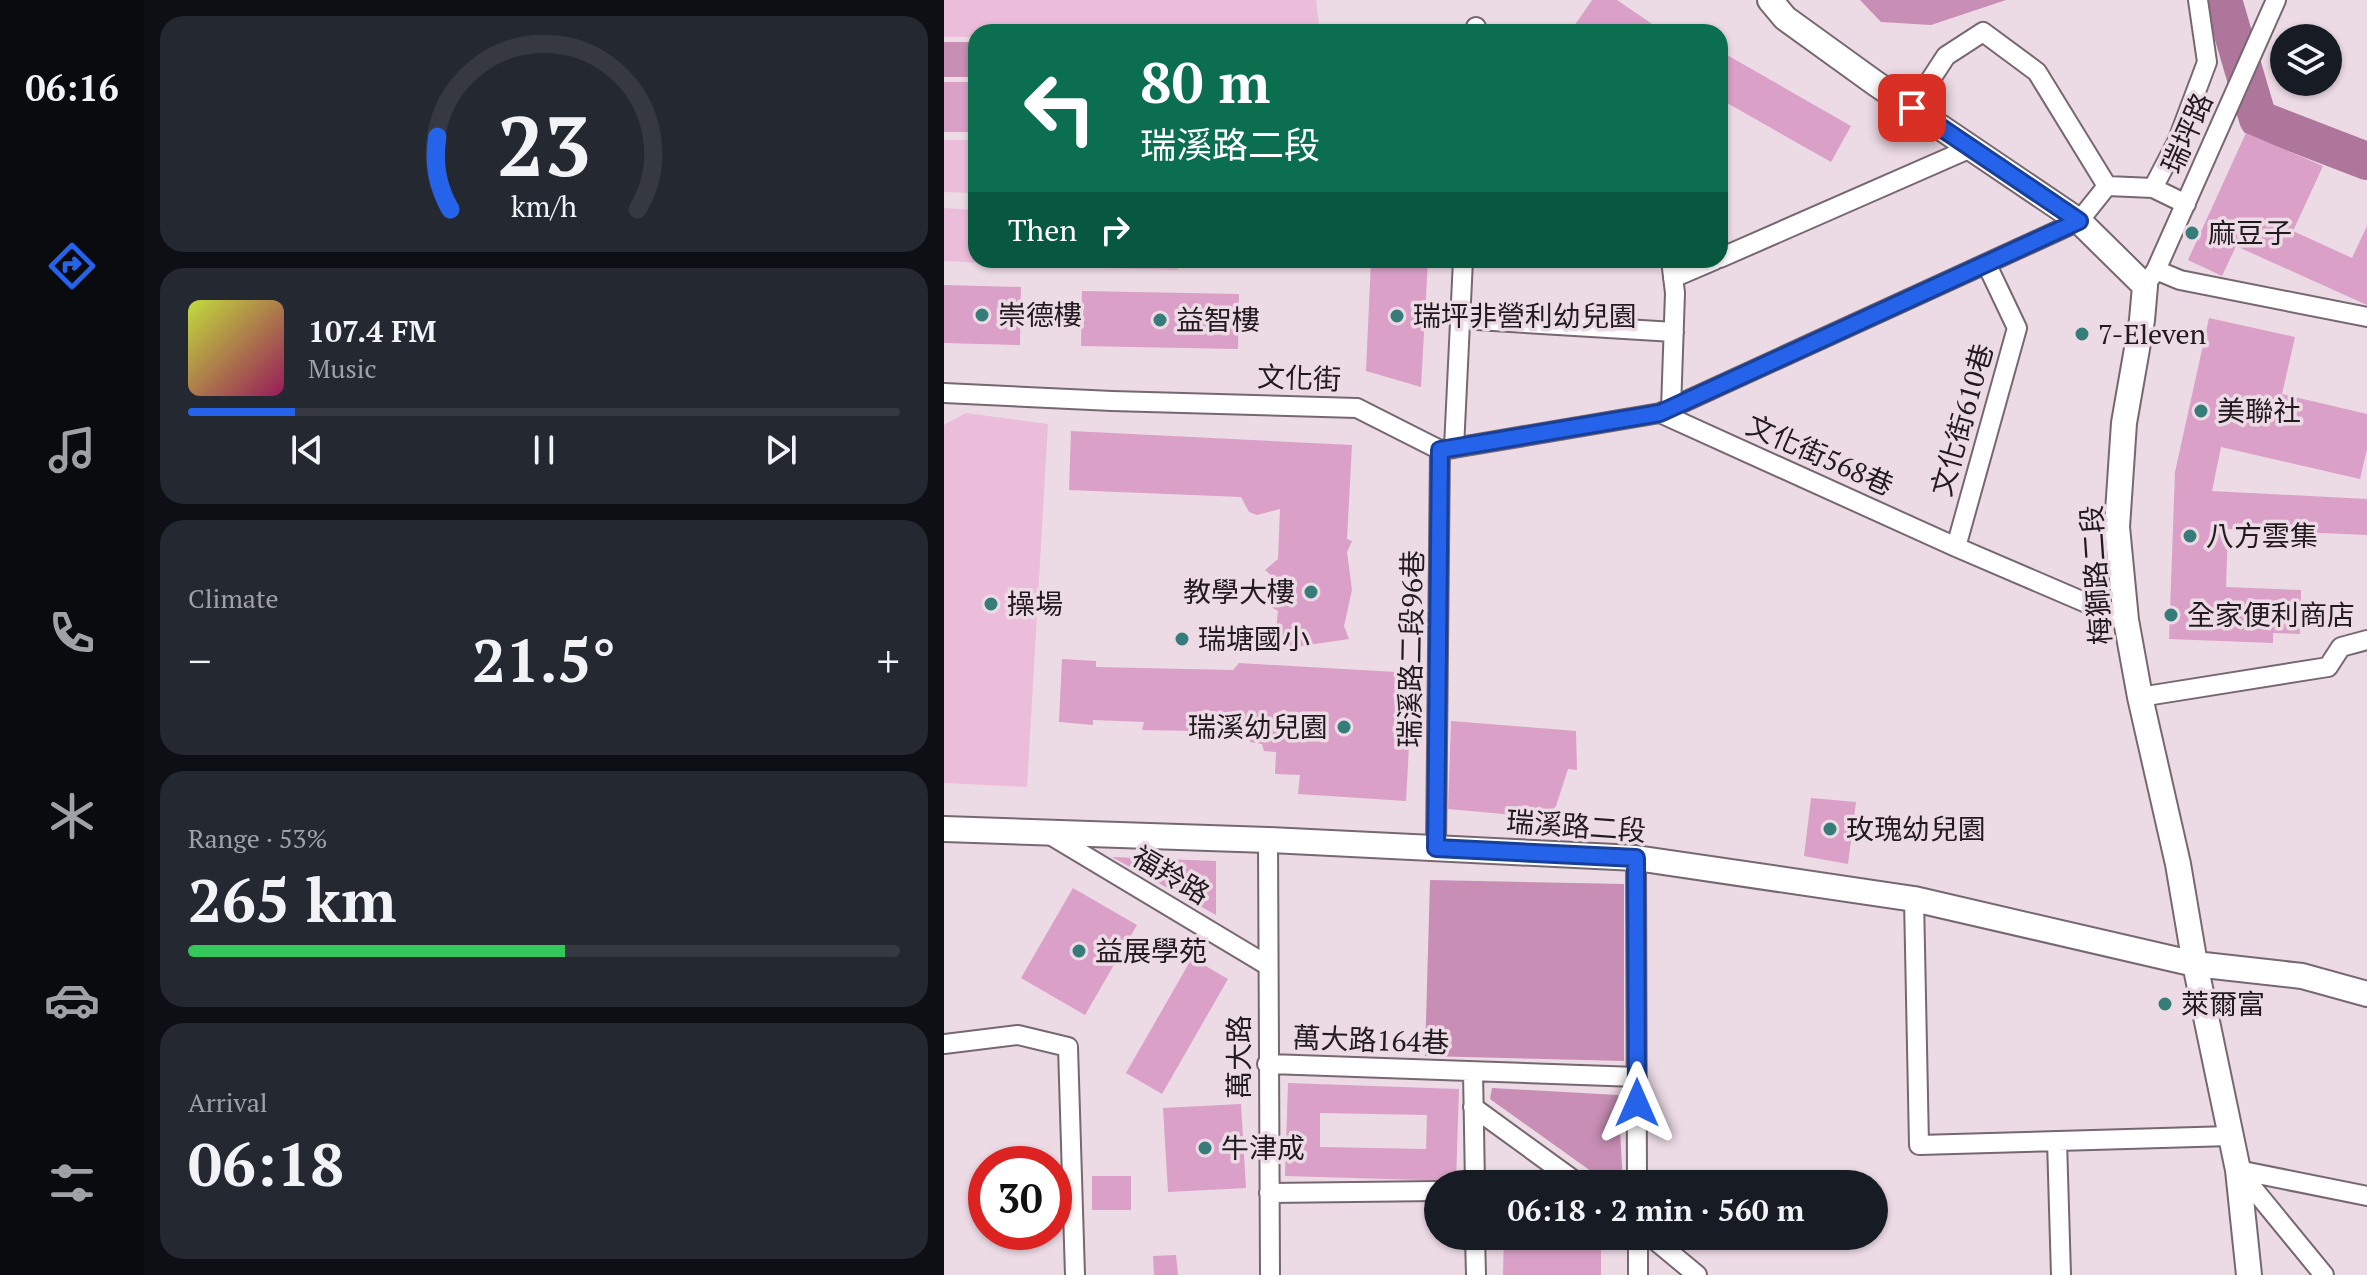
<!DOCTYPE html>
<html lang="en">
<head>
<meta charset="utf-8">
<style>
	body { margin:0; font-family:"PT Serif","Noto Sans TC",serif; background:#242831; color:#f1f3f6; height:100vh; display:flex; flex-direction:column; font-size:30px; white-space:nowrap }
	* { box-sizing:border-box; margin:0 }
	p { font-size:26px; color:#9ea1a6 }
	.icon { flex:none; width:44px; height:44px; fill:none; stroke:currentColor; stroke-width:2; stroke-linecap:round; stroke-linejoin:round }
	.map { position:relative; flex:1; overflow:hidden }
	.sheet { display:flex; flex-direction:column; gap:16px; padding:16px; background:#0d0f14; width:800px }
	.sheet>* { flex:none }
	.banner { position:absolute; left:24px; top:24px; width:760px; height:244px; border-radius:24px; box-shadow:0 2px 6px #0004; background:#0b6e4f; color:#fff; overflow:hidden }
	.fabs { position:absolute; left:1326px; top:24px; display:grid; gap:16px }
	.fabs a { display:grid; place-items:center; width:72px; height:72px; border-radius:50%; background:#171b24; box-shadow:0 2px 6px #0004; font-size:40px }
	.speed { position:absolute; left:24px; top:1146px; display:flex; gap:16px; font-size:40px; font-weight:700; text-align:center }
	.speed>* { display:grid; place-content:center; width:104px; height:104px; border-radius:50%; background:#171b24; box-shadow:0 2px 6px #0004; line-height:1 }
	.speed .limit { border:12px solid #d22; background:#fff; color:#111 }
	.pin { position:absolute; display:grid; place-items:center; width:68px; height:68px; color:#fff; margin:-34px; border-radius:16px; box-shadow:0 4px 12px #0006 }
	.me { position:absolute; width:88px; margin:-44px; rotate:0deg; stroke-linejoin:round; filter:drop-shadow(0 0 6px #0008) }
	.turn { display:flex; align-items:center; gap:28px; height:168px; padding:0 40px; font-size:36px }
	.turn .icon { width:104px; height:104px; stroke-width:2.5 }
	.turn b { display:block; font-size:56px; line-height:68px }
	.then { display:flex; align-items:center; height:76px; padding:0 40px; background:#0003; gap:16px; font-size:30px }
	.big { font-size:60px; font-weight:800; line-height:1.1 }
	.sheet .card { flex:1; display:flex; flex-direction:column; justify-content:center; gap:12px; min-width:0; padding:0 28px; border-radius:24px; background:#242831 }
	.sheet .dial { align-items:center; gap:0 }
	.dial svg { height:208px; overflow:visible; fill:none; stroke:#363941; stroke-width:7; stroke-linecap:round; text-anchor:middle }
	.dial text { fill:#f1f3f6; stroke:none }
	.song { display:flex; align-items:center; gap:24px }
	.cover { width:96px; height:96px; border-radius:12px; background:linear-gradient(135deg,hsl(70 70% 55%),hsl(330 70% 35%)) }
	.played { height:8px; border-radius:4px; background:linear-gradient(90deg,#2563eb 15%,#363941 15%) }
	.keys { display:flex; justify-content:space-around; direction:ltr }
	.heat { display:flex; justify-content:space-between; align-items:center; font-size:44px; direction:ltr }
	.charge { height:12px; border-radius:6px; background:linear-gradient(90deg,#34c759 53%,#363941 0) }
	.trip { position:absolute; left:480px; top:1170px; width:464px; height:80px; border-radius:40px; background:#171b24; box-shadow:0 2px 6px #0004; font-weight:800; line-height:80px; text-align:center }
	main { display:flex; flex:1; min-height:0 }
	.dock { display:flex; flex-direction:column; width:144px; justify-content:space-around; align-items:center; background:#090b0e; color:#9ea1a6 }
	.dock .icon { width:56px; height:56px }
	.dock .selected { color:#2563eb }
	.dock b { font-size:36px; color:#f1f3f6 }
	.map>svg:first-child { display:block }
	.green { fill:#ebbddb }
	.forest { fill:#c88eb5 }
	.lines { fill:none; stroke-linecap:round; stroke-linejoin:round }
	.river { stroke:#ae769b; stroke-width:38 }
	.building { fill:#daa0c7; fill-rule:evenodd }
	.street-casing { stroke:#766770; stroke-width:22 }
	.secondary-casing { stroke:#766770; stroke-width:28 }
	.street { stroke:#fff; stroke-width:18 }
	.secondary { stroke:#fff; stroke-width:24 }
	.route-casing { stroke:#184099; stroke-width:20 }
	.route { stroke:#2563eb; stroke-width:14 }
	.poi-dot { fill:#367d79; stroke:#ecdae5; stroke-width:3 }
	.labels { text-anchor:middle; stroke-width:7; stroke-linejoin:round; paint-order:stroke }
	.street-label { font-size:28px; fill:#211b1f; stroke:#ecdae5 }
	.poi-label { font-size:28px; fill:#211b1f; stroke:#ecdae5; text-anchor:start }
</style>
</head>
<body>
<main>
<nav class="dock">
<b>06:16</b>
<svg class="icon selected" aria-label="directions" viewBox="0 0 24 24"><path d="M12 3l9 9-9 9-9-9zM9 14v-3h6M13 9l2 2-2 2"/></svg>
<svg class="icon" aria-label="music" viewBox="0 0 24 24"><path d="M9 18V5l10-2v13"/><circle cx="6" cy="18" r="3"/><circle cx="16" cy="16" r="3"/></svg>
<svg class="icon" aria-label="phone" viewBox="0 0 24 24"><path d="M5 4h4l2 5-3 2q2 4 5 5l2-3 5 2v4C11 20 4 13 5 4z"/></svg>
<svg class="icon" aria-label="climate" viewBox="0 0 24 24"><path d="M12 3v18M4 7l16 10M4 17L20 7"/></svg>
<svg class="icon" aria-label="car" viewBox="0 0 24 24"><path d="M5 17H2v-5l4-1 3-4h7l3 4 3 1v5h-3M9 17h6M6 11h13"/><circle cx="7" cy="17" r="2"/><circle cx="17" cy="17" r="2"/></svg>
<svg class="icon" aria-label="filters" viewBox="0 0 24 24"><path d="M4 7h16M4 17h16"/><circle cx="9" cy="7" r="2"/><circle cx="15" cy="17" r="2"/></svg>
</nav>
<section class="sheet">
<div class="card dial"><svg viewBox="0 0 100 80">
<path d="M14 69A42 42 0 1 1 86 69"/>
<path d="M14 69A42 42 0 0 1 9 41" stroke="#2563eb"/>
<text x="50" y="56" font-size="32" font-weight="700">23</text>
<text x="50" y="72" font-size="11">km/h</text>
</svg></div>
<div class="card">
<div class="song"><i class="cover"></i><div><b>107.4 FM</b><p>Music</p></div></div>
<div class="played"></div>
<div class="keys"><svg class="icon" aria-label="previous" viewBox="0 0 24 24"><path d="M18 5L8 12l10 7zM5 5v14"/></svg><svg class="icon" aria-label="pause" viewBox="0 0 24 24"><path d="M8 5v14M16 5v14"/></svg><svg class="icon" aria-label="next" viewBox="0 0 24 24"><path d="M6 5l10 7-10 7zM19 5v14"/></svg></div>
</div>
<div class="card"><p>Climate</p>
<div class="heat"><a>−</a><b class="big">21.5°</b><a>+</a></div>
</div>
<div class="card"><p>Range · 53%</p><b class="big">265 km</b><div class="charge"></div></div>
<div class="card"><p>Arrival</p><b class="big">06:18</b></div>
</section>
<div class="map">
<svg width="1423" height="1275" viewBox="0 0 1423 1275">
	<rect width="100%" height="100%" fill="#ecdae5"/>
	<path class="green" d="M0 0H372L375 24 366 32H32V37H0Z
		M0 140H32V193L0 192Z
		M0 208 32 210V260H80V265L0 261Z
		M120 260H234V270L119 267Z
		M22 413 104 424 83 787 0 783V425Z"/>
	<path class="forest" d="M916 0H1062L987 25 937 22Z
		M0 42H32V77H0Z
		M486 880 680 884V1061L481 1056Z
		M548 1088 674 1095 679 1184H665L546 1099Z"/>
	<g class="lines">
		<path class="river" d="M1279 0 1314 119 1423 161"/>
	</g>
	<path class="building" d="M648 0H673L720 32H626Z
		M776 51 907 126 887 162 776 99Z
		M0 82H32V132H0Z
		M1302 133 1379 166 1349 231 1408 258 1423 226V305L1292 246 1278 276 1244 260Z
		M427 260H484L477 387 422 371Z
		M0 285 77 287 76 345 0 343Z
		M138 291 295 294 294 349 137 346Z
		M1265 318 1351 337 1338 394 1423 414V449L1416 479 1277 447 1268 491 1423 499V535L1284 529 1282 587 1357 590 1356 634 1329 633V643L1225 639 1231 472Z
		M127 431 408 445 403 539 408 541 403 552 408 590 400 626 405 639 330 650 334 611 317 601 327 595 323 586 328 576 321 570 334 559 336 509 313 515 305 512 297 497 125 490Z
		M118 659 152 661V667L289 670 295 663 469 673 462 801 354 794 356 775 331 774 332 752 320 751 318 744 306 742V736L289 733V727L251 724 252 731 198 730 200 722 149 720V725L115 722Z
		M507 721 632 731 633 770 624 769 612 806 603 818 504 809Z
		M867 798 912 802 904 864 860 856Z
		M168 857 272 861V915Z
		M129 888 193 925 141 1015 77 978Z
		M248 958 284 979 218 1094 182 1073Z
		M344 1083 515 1089 512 1181 341 1176ZM376 1113 483 1115 482 1149 376 1147Z
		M297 1104 302 1188 224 1192 219 1108Z
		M148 1176H187V1210H148Z
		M560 1236H657V1275H559Z
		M232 1255 234 1275H210L209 1256Z"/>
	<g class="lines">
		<defs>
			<path id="street" d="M531 32 532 27
				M1163 186 1209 188 1242 204
				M1209 188 1233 142 1263 62 1254 0
				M776 258 1027 148
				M727 260 731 293 727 409
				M1212 270 1236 280 1423 317
				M729 278 771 260
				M1201 286 1212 270 1332 0
				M516 319 730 332
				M0 393 168 401 413 408 496 450 510 448 716 413 1135 221 1163 186 1093 72 1039 32 1002 56 968 108
				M716 413 1012 547 1182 620
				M510 448 519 260
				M1012 547 1073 328 1043 265
				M1196 697 1384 667 1397 647 1423 640
				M103 833 323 965
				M324 840 326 1275
				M492 848 496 450
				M692 858 693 1184
				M970 899 975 1145 1287 1136
				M0 1044 74 1035 124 1047 131 1275
				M323 1064 693 1077
				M529 1072 531 1184
				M529 1107 635 1184
				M1113 1141 1117 1275
				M1294 1170 1380 1275
				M1294 1170 1423 1196
				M325 1193 494 1191
				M531 1236 532 1275
				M694 1236V1275
				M706 1236 753 1275"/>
			<path id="secondary" d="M826 0 841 18 931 83 1135 221 1201 286 1198 320 1180 423 1173 527 1182 620 1196 697 1234 864 1251 964 1294 1170 1305 1275
				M0 829 324 840 692 858 970 899 1251 964 1358 976 1423 994"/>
		</defs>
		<use href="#street" class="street-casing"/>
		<use href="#secondary" class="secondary-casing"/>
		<use href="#street" class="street"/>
		<use href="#secondary" class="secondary"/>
	</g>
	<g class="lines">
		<defs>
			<path id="route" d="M693 1103 692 858 492 848 496 450 716 413 1135 221 968 108"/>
		</defs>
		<use href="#route" class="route-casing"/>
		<use href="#route" class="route"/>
	</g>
	<g class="poi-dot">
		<circle cx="1248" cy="233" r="8"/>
		<circle cx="38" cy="315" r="8"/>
		<circle cx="453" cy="316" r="8"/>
		<circle cx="216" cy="320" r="8"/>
		<circle cx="1138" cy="334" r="8"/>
		<circle cx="1257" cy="411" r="8"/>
		<circle cx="1246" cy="536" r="8"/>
		<circle cx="367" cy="592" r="8"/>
		<circle cx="47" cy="604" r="8"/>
		<circle cx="1227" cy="615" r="8"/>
		<circle cx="238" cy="639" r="8"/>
		<circle cx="400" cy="727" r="8"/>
		<circle cx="886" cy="829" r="8"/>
		<circle cx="135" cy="951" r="8"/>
		<circle cx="1221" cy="1004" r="8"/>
		<circle cx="261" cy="1148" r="8"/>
	</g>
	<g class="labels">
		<g class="street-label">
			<text transform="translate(1243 133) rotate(-66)" y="10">瑞坪路</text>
			<text transform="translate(355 378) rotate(2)" y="10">文化街</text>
			<text transform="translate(1018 420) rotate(-74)" y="10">文化街610巷</text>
			<text transform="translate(876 455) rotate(24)" y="10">文化街568巷</text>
			<text transform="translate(1152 575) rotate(-94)" y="10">梅獅路二段</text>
			<text transform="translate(467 649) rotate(-89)" y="10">瑞溪路二段96巷</text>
			<text transform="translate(632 826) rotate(4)" y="10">瑞溪路二段</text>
			<text transform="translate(227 875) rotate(31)" y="10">福羚路</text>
			<text transform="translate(427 1040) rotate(2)" y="10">萬大路164巷</text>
			<text transform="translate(295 1057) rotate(-90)" y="10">萬大路</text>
		</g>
		<g class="poi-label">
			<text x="1264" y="243">麻豆子</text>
			<text x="54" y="325">崇德樓</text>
			<text x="469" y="326">瑞坪非營利幼兒園</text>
			<text x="232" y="330">益智樓</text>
			<text x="1154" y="344">7-Eleven</text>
			<text x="1273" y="421">美聯社</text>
			<text x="1262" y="546">八方雲集</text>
			<text x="351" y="602" text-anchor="end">教學大樓</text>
			<text x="63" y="614">操場</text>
			<text x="1243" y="625">全家便利商店</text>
			<text x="254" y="649">瑞塘國小</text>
			<text x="384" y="737" text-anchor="end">瑞溪幼兒園</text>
			<text x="902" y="839">玫瑰幼兒園</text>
			<text x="151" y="961">益展學苑</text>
			<text x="1237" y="1014">萊爾富</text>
			<text x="277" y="1158">牛津成</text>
		</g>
	</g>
</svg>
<div class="fabs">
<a><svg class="icon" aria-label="layers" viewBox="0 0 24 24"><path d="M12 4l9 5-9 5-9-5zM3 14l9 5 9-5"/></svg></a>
</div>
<div class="speed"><div class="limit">30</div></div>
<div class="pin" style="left:968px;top:108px;background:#d93025"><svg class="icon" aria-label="arrive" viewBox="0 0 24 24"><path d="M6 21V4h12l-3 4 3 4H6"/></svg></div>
<svg class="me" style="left:693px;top:1103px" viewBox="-20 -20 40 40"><path d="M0-17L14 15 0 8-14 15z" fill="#2563eb" stroke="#fff" stroke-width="4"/></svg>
<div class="trip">06:18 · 2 min · 560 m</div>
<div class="banner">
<div class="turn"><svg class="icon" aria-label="left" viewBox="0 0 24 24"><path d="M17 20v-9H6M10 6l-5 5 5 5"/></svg><div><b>80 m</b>瑞溪路二段</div></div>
<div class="then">Then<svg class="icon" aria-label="right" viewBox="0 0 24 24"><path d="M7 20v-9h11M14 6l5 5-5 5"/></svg></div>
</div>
</div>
</main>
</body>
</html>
